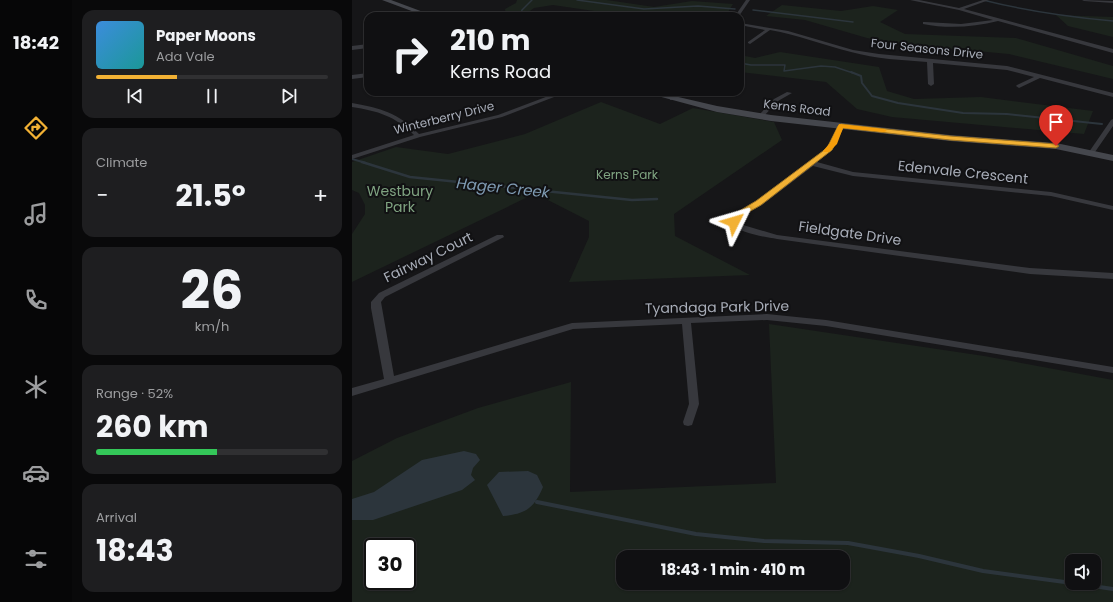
<!DOCTYPE html>
<html lang="en">
<head>
<meta charset="utf-8">
<style>
	body { margin:0; font-family:Poppins,sans-serif; background:#1e1e20; color:#f1f3f6; height:100vh; display:flex; flex-direction:column; font-size:15px; white-space:nowrap }
	* { box-sizing:border-box; margin:0 }
	p { font-size:13px; color:#9c9d9f }
	.icon { flex:none; width:22px; height:22px; fill:none; stroke:currentColor; stroke-width:2; stroke-linecap:round; stroke-linejoin:round }
	.map { position:relative; flex:1; overflow:hidden }
	.sheet { display:flex; flex-direction:column; gap:10px; padding:10px; background:#09090a; width:280px }
	.sheet>* { flex:none }
	.guide { position:absolute; left:12px; top:12px; width:380px; height:84px; border-radius:12px; box-shadow:0 1px 3px #0004,0 0 0 1px #303032; background:#101012; color:#f1f3f6; overflow:hidden }
	.tools { position:absolute; left:713px; top:554px; display:grid; gap:8px }
	.tools a { display:grid; place-items:center; width:36px; height:36px; border-radius:8px; background:#101012; box-shadow:0 1px 3px #0004,0 0 0 1px #303032; font-size:20px }
	.speed { position:absolute; left:12px; top:538px; display:flex; gap:8px; font-size:20px; font-weight:700; text-align:center }
	.speed>* { display:grid; place-content:center; width:52px; height:52px; border-radius:50%; background:#101012; box-shadow:0 1px 3px #0004,0 0 0 1px #303032; line-height:1 }
	.speed .limit { border:2px solid #111; border-radius:6px; background:#fff; color:#111 }
	.pin { position:absolute; display:grid; place-items:center; width:34px; height:34px; color:#fff; margin:-41px -17px; border-radius:50% 50% 50% 0; rotate:-45deg; box-shadow:0 0 4px #0007 }
	.pin .icon { rotate:45deg }
	.me { position:absolute; width:44px; margin:-22px; rotate:50deg; stroke-linejoin:round; filter:drop-shadow(0 0 3px #0008) }
	.turn { display:flex; align-items:center; gap:14px; height:84px; padding:0 20px; font-size:18px }
	.turn .icon { width:52px; height:52px; stroke-width:2.5 }
	.turn b { display:block; font-size:28px; line-height:34px }
	.big { font-size:30px; font-weight:700; line-height:1.1 }
	.sheet .card { flex:1; display:flex; flex-direction:column; justify-content:center; gap:6px; min-width:0; padding:0 14px; border-radius:12px; background:#1e1e20 }
	.sheet .dial { align-items:center; gap:0 }
	.dial b { font-size:52px; line-height:1 }
	.song { display:flex; align-items:center; gap:12px }
	.cover { width:48px; height:48px; border-radius:6px; background:linear-gradient(135deg,hsl(210 70% 55%),hsl(180 70% 35%)) }
	.played { height:4px; border-radius:2px; background:linear-gradient(90deg,#f2b134 35%,#303032 35%) }
	.keys { display:flex; justify-content:space-around; direction:ltr }
	.heat { display:flex; justify-content:space-between; align-items:center; font-size:22px; direction:ltr }
	.charge { height:6px; border-radius:3px; background:linear-gradient(90deg,#34c759 52%,#303032 0) }
	.trip { position:absolute; left:264px; top:550px; width:234px; height:40px; border-radius:12px; background:#101012; box-shadow:0 1px 3px #0004,0 0 0 1px #303032; font-weight:700; line-height:40px; text-align:center }
	main { display:flex; flex:1; min-height:0 }
	.tab-bar { display:flex; flex-direction:column; width:72px; justify-content:space-around; align-items:center; background:#060607; color:#9c9d9f }
	.tab-bar .icon { width:28px; height:28px }
	.tab-bar .current { color:#f2b134 }
	.tab-bar b { font-size:18px; color:#f1f3f6 }
	.map>svg:first-child { display:block }
	.green { fill:#1c231d; fill-rule:evenodd }
	.water { fill:#2c353c }
	.lines { fill:none; stroke-linecap:round; stroke-linejoin:round }
	.stream-far3 { stroke:#2c353c; stroke-width:1.5 }
	.stream-far2 { stroke:#2c353c; stroke-width:2 }
	.stream-far1 { stroke:#2c353c; stroke-width:2.5 }
	.stream { stroke:#2c353c; stroke-width:4 }
	.street { fill:#37383d; fill-rule:evenodd }
	.secondary { fill:#45474d; fill-rule:evenodd }
	.route { fill:#f2b134; stroke:#9d7322 }
	.slow { fill:#f59e0b }
	.labels { text-anchor:middle; stroke-width:4; stroke-linejoin:round; paint-order:stroke }
	.far-street-label { font-size:12px; fill:#a8adb8; stroke:#111113 }
	.far-park-label { font-size:12px; fill:#7fa381; stroke:#111113 }
	.street-label { font-size:14px; fill:#a8adb8; stroke:#111113 }
	.park-label { font-size:14px; fill:#7fa381; stroke:#111113 }
	.water-label { font-size:15px; font-style:italic; fill:#7f9bb3; stroke:#111113 }
</style>
</head>
<body>
<main>
<nav class="tab-bar">
<b>18:42</b>
<svg class="icon current" aria-label="directions" viewBox="0 0 24 24"><path d="M12 3l9 9-9 9-9-9zM9 14v-3h6M13 9l2 2-2 2"/></svg>
<svg class="icon" aria-label="music" viewBox="0 0 24 24"><path d="M9 18V5l10-2v13"/><circle cx="6" cy="18" r="3"/><circle cx="16" cy="16" r="3"/></svg>
<svg class="icon" aria-label="phone" viewBox="0 0 24 24"><path d="M5 4h4l2 5-3 2q2 4 5 5l2-3 5 2v4C11 20 4 13 5 4z"/></svg>
<svg class="icon" aria-label="climate" viewBox="0 0 24 24"><path d="M12 3v18M4 7l16 10M4 17L20 7"/></svg>
<svg class="icon" aria-label="car" viewBox="0 0 24 24"><path d="M5 17H2v-5l4-1 3-4h7l3 4 3 1v5h-3M9 17h6M6 11h13"/><circle cx="7" cy="17" r="2"/><circle cx="17" cy="17" r="2"/></svg>
<svg class="icon" aria-label="filters" viewBox="0 0 24 24"><path d="M4 7h16M4 17h16"/><circle cx="9" cy="7" r="2"/><circle cx="15" cy="17" r="2"/></svg>
</nav>
<section class="sheet">
<div class="card">
<div class="song"><i class="cover"></i><div><b>Paper Moons</b><p>Ada Vale</p></div></div>
<div class="played"></div>
<div class="keys"><svg class="icon" aria-label="previous" viewBox="0 0 24 24"><path d="M18 5L8 12l10 7zM5 5v14"/></svg><svg class="icon" aria-label="pause" viewBox="0 0 24 24"><path d="M8 5v14M16 5v14"/></svg><svg class="icon" aria-label="next" viewBox="0 0 24 24"><path d="M6 5l10 7-10 7zM19 5v14"/></svg></div>
</div>
<div class="card"><p>Climate</p>
<div class="heat"><a>−</a><b class="big">21.5°</b><a>+</a></div>
</div>
<div class="card dial"><b>26</b><p>km/h</p></div>
<div class="card"><p>Range · 52%</p><b class="big">260 km</b><div class="charge"></div></div>
<div class="card"><p>Arrival</p><b class="big">18:43</b></div>
</section>
<div class="map">
<svg width="761" height="602" viewBox="0 0 761 602">
	<rect width="100%" height="100%" fill="#161618"/>
	<path class="green" d="M165 0H255L302 7 340 1 381 4 376 12 345 11 314 16H276L201 5 182 8 175 13 154 16 153 9 164 3Z
		M430 5 489 11 521 6 546 10 528 22 553 34 664 38 761 66V79L657 54 559 45 515 38 453 20 414 16Z
		M704 15 761 17V37L716 26Z
		M428 52 527 67 535 91 562 99 629 97 741 111 732 134 540 117 505 109 474 82 388 72V55L403 58Z
		M249 102 308 124 341 108 422 122 430 140 322 214 323 236 398 275 217 282 237 237V221L190 197 180 195 0 282V234L13 214V205L7 193 0 190V162L44 147 96 154 173 134Z
		M417 324 632 356 761 380V602H0V461L45 438 126 408 219 382 218 492 424 483ZM21 547H55V581H21ZM271 557H491V583H271ZM720 561H742V583H720Z"/>
	<path class="water" d="M112 451 124 454 128 460 121 468 119 475 123 480 110 490 21 520H0V499L22 492 70 460Z
		M176 471 185 475 191 487C182 508 174 514 151 516L135 485 147 472Z"/>
	<g class="lines">
		<path class="stream-far3" d="M225 0 292 9 346 6 383 9
			M631 0C674 11 717 17 761 21
			M401 10 501 22
			M168 16 170 10 180 0
			M388 63 399 65H433L432 71 469 66 483 67 501 73"/>
		<path class="stream-far2" d="M499 72 509 76 510 83 520 96 546 103 611 113 655 114 750 124
			M0 159 14 163"/>
		<path class="stream-far1" d="M10 162 58 177 280 200 305 199"/>
		<path class="stream" d="M185 502 344 534 412 541 496 543 567 556 631 571 720 583
			M721 583 761 589"/>
		<path class="street" d="M394 0H398L387 16H383Z
			M558 0H567L607 8 631 0H637L612 9 761 49V53L646 21C622 27 596 29 571 24V22H573L609 24 641 20 607 10Z
			M730 0 761 1V3L732 1Z
			M178 15H196L198 16H176Z
			M388 23 436 31 501 50 527 54 655 66 761 93V97L688 78 667 88 664 86 665 85 682 77 655 70 581 63 582 84 579 86 576 84 575 62C550 60 524 59 499 52 471 45 446 35 418 30L398 44 396 43V42L413 30 388 25Z
			M16 44V48L0 50V46Z
			M16 73V77L0 79V75Z
			M207 92H215L150 117 68 137 0 159V155L62 135C43 116 26 111 0 107V103C29 108 46 113 67 134L146 115Z
			M327 92H334L322 100H318V98Z
			M435 92 440 93 426 101 411 117H407V115L422 99Z
			M761 119V126L743 152 740 154 738 153 737 152 759 120Z
			M489 124 492 126 480 150 465 162 501 172 699 192 761 206V210L699 196 501 176 461 166 410 205 388 217 386 221 391 225 425 235 678 268 761 273V279L678 274 425 239C410 236 388 234 378 222L382 214 404 201 475 148 486 126Z
			M145 235H151L152 237 33 297 29 302 42 376 220 323 415 314 474 320 761 367V373L474 326 415 320 339 323 347 404 340 425 336 426 332 425 331 422 337 404 330 324 221 329 0 396V388L32 379 19 308V302L27 293Z"/>
		<path class="secondary" d="M30 0H39L82 16H73Z
			M291 92H305L365 106 419 115 598 135 704 143 761 155V161L704 149 598 141 419 121 365 112Z"/>
	</g>
	<path class="route" d="M489 124 598 136 704 144 707 146 704 148 598 140 491 128 480 150 409 205 388 217 384 224H379L378 222 382 214 404 201 475 148 486 126Z"/>
	<path class="slow" d="M487 124 532 129 535 131 532 132 491 128 485 144 477 152H472L471 151 478 143Z"/>
	<g class="labels">
		<g class="far-street-label">
			<text transform="translate(575 49) rotate(6)" y="4">Four Seasons Drive</text>
			<text transform="translate(445 108) rotate(7)" y="4">Kerns Road</text>
			<text transform="translate(92 118) rotate(-14)" y="4">Winterberry Drive</text>
		</g>
		<g class="far-park-label">
			<text x="275" y="179">Kerns Park</text>
		</g>
		<g class="street-label">
			<text transform="translate(611 172) rotate(6)" y="5">Edenvale Crescent</text>
			<text transform="translate(498 233) rotate(8)" y="5">Fieldgate Drive</text>
			<text transform="translate(76 257) rotate(-26)" y="5">Fairway Court</text>
			<text transform="translate(365 307) rotate(-1)" y="5">Tyandaga Park Drive</text>
		</g>
		<g class="park-label">
			<text x="48" y="196">Westbury<tspan x="48" dy="16">Park</tspan></text>
		</g>
		<g class="water-label">
			<text transform="translate(151 188) rotate(6)" y="5">Hager Creek</text>
		</g>
	</g>
</svg>
<div class="tools">
<a><svg class="icon" aria-label="sound" viewBox="0 0 24 24"><path d="M4 9h4l5-4v14l-5-4H4zM17 9q2 3 0 6"/></svg></a>
</div>
<div class="speed"><div class="limit">30</div></div>
<div class="pin" style="left:704px;top:146px;background:#d93025"><svg class="icon" aria-label="arrive" viewBox="0 0 24 24"><path d="M6 21V4h12l-3 4 3 4H6"/></svg></div>
<svg class="me" style="left:382px;top:222px" viewBox="-20 -20 40 40"><path d="M0-17L14 15 0 8-14 15z" fill="#f2b134" stroke="#fff" stroke-width="4"/></svg>
<div class="trip">18:43 · 1 min · 410 m</div>
<div class="guide">
<div class="turn"><svg class="icon" aria-label="right" viewBox="0 0 24 24"><path d="M7 20v-9h11M14 6l5 5-5 5"/></svg><div><b>210 m</b>Kerns Road</div></div>
</div>
</div>
</main>
</body>
</html>
